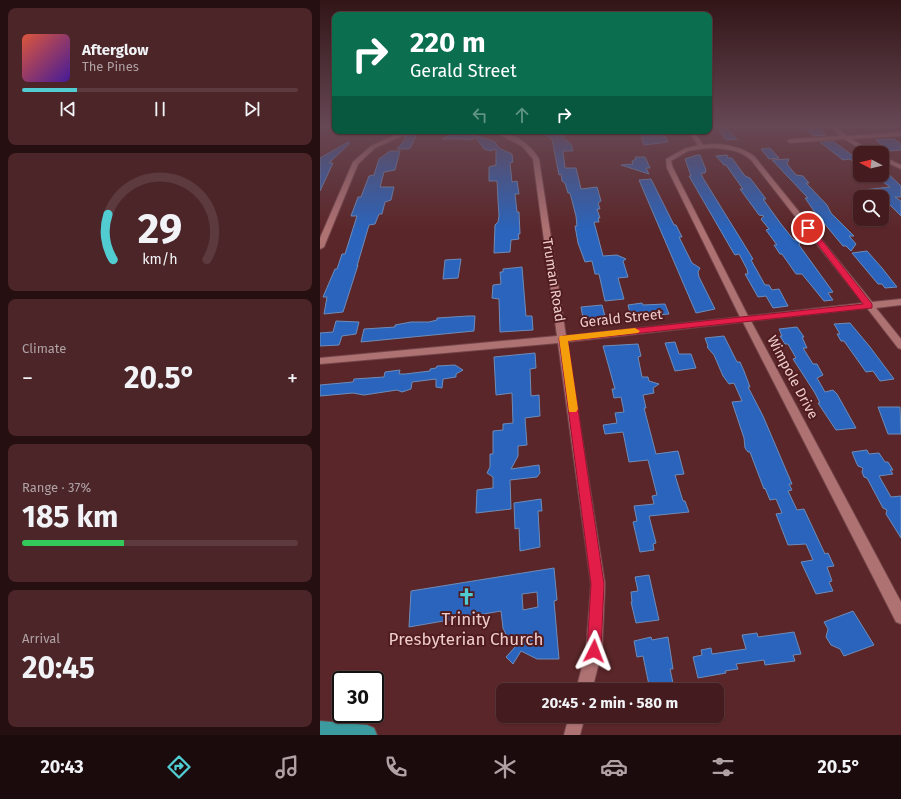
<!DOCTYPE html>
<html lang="en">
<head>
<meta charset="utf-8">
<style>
	body { margin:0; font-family:"Fira Sans",sans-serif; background:#4b2528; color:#f1f3f6; height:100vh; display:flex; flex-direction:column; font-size:15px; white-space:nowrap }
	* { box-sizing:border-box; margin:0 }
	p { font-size:13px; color:#afa1a4 }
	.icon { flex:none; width:22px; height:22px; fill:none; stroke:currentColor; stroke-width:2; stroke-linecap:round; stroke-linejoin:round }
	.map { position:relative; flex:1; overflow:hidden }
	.side { display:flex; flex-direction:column; gap:8px; padding:8px; background:#250f11; width:320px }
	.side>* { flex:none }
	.top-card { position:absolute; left:12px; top:12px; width:380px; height:122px; border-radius:8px; box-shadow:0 1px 3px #0004,0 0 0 1px #5c3a3d; background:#0b6e4f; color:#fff; overflow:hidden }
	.needle { width:26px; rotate:277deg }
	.fabs { position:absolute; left:533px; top:146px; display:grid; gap:8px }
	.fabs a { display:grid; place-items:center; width:36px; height:36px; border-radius:8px; background:#441c1f; box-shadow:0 1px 3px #0004,0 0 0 1px #5c3a3d; font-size:20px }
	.speed { position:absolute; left:12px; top:671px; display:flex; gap:8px; font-size:20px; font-weight:700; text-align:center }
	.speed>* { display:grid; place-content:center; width:52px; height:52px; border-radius:50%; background:#441c1f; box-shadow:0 1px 3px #0004,0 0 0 1px #5c3a3d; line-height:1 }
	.speed .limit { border:2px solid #111; border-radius:6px; background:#fff; color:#111 }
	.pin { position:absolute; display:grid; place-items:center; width:34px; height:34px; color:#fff; margin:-17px; border:2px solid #fff; border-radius:50%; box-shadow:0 1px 4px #0007 }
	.me { position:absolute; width:44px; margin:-22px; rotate:3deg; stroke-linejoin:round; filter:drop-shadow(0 0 3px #0008) }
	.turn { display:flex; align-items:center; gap:14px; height:84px; padding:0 12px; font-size:18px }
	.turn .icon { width:52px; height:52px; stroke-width:2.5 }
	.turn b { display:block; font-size:28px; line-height:34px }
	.lanes { display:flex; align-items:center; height:38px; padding:0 12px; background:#0003; justify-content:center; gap:20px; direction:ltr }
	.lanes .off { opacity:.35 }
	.big { font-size:30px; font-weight:700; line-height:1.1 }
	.side .tile { flex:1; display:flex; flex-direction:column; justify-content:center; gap:6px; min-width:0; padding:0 14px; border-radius:8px; background:#4b2528 }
	.side .dial { align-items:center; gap:0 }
	.dial svg { height:104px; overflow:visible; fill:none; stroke:#5c3a3d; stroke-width:7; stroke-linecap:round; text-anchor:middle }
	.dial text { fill:#f1f3f6; stroke:none }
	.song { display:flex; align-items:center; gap:12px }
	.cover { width:48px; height:48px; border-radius:6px; background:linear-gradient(135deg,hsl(10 70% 55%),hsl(260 70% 35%)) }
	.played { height:4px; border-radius:2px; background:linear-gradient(90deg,#51ccd1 20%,#5c3a3d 20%) }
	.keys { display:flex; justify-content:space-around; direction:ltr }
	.heat { display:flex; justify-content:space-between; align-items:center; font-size:22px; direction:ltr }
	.charge { height:6px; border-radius:3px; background:linear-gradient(90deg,#34c759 37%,#5c3a3d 0) }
	.trip { position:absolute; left:176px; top:683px; width:228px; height:40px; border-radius:8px; background:#441c1f; box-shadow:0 1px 3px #0004,0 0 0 1px #5c3a3d; font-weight:700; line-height:40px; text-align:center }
	.dock { display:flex; height:64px; justify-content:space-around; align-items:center; background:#1b0b0c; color:#afa1a4 }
	.dock .icon { width:28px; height:28px }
	.dock .current { color:#51ccd1 }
	.dock b { font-size:18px; color:#f1f3f6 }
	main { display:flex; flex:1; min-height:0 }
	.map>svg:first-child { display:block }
	.building { fill:#2a64bc; stroke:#6d8cba; fill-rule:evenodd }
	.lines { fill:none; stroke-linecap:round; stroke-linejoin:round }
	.minor-casing { stroke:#734549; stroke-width:2 }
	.motorway-casing { stroke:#734549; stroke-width:2 }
	.minor { fill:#af7273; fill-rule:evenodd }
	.motorway { fill:#3b9b9e; fill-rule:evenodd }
	.route { fill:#e11d48; stroke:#92132f }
	.slow { fill:#f59e0b }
	.labels { text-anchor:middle; stroke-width:4; stroke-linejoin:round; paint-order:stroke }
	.street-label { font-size:14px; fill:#efcccc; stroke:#501c1f }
	.near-poi-label { font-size:17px; fill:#efcccc; stroke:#501c1f }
</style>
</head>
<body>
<main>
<section class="side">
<div class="tile">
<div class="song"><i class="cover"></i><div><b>Afterglow</b><p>The Pines</p></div></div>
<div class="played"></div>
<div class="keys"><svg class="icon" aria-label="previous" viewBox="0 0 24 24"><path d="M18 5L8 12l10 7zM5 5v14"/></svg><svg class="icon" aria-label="pause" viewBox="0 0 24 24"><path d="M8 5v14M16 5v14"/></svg><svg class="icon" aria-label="next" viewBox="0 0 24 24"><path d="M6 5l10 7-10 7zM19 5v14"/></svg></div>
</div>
<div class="tile dial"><svg viewBox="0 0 100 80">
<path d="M14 69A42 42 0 1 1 86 69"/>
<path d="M14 69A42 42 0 0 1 10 34" stroke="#51ccd1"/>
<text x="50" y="56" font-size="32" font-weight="700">29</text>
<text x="50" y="72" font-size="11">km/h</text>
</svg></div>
<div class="tile"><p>Climate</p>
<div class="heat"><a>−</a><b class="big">20.5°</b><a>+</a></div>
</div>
<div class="tile"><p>Range · 37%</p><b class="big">185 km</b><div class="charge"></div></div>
<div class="tile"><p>Arrival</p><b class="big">20:45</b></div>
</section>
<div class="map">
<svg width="581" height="735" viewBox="0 0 581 735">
	<rect width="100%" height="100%" fill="#5b2629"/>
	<path class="building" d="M397 127H406L417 139 406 140Z
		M484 127H498L506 135 493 136Z
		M94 131H98L91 147 88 149H77L86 138 84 137Z
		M140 131 174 141 179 148 192 154 193 162 190 163 192 182 197 181 199 194H195L197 212H199L200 234H198L199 239 191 240 190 252 174 253 175 225 178 222 179 216 178 200 177 181H169V167L176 165V149L171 151 164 149 156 138 149 140 145 139H122Z
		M220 131H237L245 136 242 137 251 144 253 151H243L245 168H256L261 189 277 187 281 201 278 203 280 209H277L280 218H278L279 222H274L283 256 297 255 306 259 303 261 308 277 298 278 304 299 285 301 279 274H275L272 261 265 262 258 243 255 226H257L256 216 250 193H248L245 183 242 181 241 174 239 175 232 139Z
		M321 131H342L348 142 324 145 321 137H324Z
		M574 139 581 144V150L569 151 556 140Z
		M513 141 533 156H537L540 159V169L530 159 523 160 500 142Z
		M28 142 30 143 9 163H13L0 191V158Z
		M450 148 459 158 449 159 441 149Z
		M70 151H80L75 170 64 172 60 187H74L71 200 65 202 62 214H59L55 224 49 225 37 266 38 265 23 312 4 314 7 297H3L15 269H17L22 254H25L37 216H31L38 197H41L49 176 54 175 59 159Z
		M377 155H380L386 170 385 173H381L383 178 433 259 431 260 445 285H449L452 290 459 289 468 306 453 308 446 296 438 297 425 274H428L427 269 419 254 415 255 413 252 369 176H371L365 159Z
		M407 155 408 158H412L425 176 430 178 446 199H443L461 224 473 239 480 242 479 245 513 292 508 293 513 300 504 301 482 274H476L462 254H460L454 245H457L446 230 449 229 441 219 444 216 439 215 420 189H423L406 165H404L396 156Z
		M315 157H325L330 168H326L329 174 301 165 313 164 312 161 316 159Z
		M469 159 467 164 476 175 483 176 489 183H486L507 205 511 213 534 236H529L536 244 531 251 526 246H523L494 211 485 198H488L452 160Z
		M562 168 581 186V197H575L581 201V216L562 197H550L543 190 570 187 562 181Z
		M331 179 354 225H356L362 237H359L372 263 380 268 378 272 379 277 395 309 376 313 319 180Z
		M547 251 562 268 577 287 565 288 562 284H558L532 253Z
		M141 259 138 278 123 279 125 260Z
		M202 267 206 316H212L213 330 180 332 179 299 172 298 173 285 181 284 180 272H183V269Z
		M322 303 323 305 345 304 349 314 311 317 308 305Z
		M282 305 285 316H283L284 320H281V322L268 323 267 317 263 318 261 307Z
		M148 316H155L154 331 41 342 44 329 75 327V325L91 322H109L117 320V318Z
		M16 321 39 322 36 334 22 336 19 345 0 346V333L13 332Z
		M530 323 550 347 574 379 560 381 553 371 546 372 524 341H521L517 334H520L514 324Z
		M477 327 484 337H482L487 348H483L493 364H497L503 375 497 378 505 392 513 390 517 394 536 428 516 430 498 403H500L495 393 473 359 476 358 468 344H465L460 336H462L459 329Z
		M404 336 417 362H420L424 371 430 387H428L443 416 472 484H469L472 490 468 491 477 510 484 509 505 554 508 553 514 566 507 567 512 581 509 582 513 591 496 594 481 562 493 560 486 544 468 545 456 514 462 513 456 499 450 500 445 488 444 489 430 452H428L425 448 424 438 412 402 422 401 414 383 409 384 403 376 394 355 387 347 388 346 385 338Z
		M355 342 359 354H371L376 368 355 371 345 343Z
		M318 344 321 356 318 357 322 377H328L329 381 339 384 333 388 334 393 323 395 326 408H324L336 454 358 451 364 474 355 475 363 501H365L369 512 329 516 336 543 333 544 334 550 320 552 313 522 317 521 314 506 334 504 332 496 337 495 328 460 309 462 303 432 285 434 283 425 297 423 295 413 304 412 301 397 294 398 292 389H295L283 346Z
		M215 353 216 368 210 369 211 396 219 395 220 416 205 418 207 445 198 446V456L191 469 219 465 220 473 217 477 190 480 191 509 156 513 157 490 173 488V477L167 473 170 467V454H173V431L183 430V424L193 423 192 393 176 395 174 357Z
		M135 365 143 370 136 374V377L123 379 122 388 116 387V379L92 382 91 389 82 392 77 390 44 395 33 393 0 396V385L33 382 34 379 64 377 65 372 80 370 79 374H85L110 371V369L116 368 117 366Z
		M558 407H580L581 434H568Z
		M547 450 549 454 559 453 565 462H568L573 470H570L573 474 559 476 571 497 581 496V538L566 514 567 510 563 508 547 478 544 477 542 472 543 468 538 466 536 462 532 452Z
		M221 499 222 511H218L220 547 200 551 199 528 195 529 194 503Z
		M234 568 237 600 234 601 239 659H217L201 651 193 664 186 657 196 646 187 637 183 628 181 611 89 627 91 591ZM217 592 218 607 203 610 202 594Z
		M329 575 339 620 316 623 311 602H312L311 592 318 591 315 577Z
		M533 611 554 645 524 656 520 649 511 645 506 637 508 629 504 622Z
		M474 632 481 654 473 655 475 661 445 665 444 660 416 664 418 669 405 671 406 673 378 678 373 657 382 655 381 650 391 648 392 654 426 649 422 635 437 633 438 637Z
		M331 637 332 640 348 637 353 669H350L354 688 351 690H330L323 656 317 657 314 641Z"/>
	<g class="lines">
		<defs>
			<path id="minor" d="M510 127H517L527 136 581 132V136L531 139 556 153H548L524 139 470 143 467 141 470 139 520 136Z
				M84 131H93L55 148 38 164 4 247 0 249V238L33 162 51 146Z
				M172 131C191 131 210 143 219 159L246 336 420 317 347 168 346 159 364 149 378 145 368 131H374L383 145C400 142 420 146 434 156L552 302 581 299V305L556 308 581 339V349L578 348 547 308 431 321 581 602V624L576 622 423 322 247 342 285 584 282 651 272 690H256L266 651 271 584 238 343 0 364V358L237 336 213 159 202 146ZM387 148C402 148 419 149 431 160L543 303 428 316 353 168 351 161 368 151Z
				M562 156 581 165V169L562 160Z
				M249 716H265L260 735H244Z"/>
			<path id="motorway" d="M0 721 47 725 54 728 57 735H0Z"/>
		</defs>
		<use href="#minor" class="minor-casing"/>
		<use href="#motorway" class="motorway-casing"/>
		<use href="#minor" class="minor"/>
		<use href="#motorway" class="motorway"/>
	</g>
	<linearGradient id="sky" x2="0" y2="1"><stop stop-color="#321517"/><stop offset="0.55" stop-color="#664754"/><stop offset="1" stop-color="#664754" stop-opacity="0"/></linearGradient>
	<rect width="581" height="230" fill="url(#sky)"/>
	<path class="route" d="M486 226H491L552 304V308L248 341 284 584 281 651 279 656 274 658 269 656 267 651 271 584 239 338 243 336 543 304 486 229Z"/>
	<path class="slow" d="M315 328 320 331 318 333 248 341 258 409 256 412H249L239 338 240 336Z"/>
	<defs>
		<symbol id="church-bare" viewBox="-9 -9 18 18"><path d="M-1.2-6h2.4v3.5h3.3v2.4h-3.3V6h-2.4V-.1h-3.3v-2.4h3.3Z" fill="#51ccd1" stroke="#501c1f" stroke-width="2.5" paint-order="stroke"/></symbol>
	</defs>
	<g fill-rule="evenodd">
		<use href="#church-bare" x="134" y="584" width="25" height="25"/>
	</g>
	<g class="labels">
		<g class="street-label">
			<text transform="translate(234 280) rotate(81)" y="5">Truman Road</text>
			<text transform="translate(301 318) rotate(-6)" y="5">Gerald Street</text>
			<text transform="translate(473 377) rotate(62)" y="5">Wimpole Drive</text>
		</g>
		<g class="near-poi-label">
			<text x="146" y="625">Trinity<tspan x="146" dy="20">Presbyterian Church</tspan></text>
		</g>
	</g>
</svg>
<div class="fabs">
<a><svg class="needle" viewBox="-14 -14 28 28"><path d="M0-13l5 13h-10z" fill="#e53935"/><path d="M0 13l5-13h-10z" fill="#afa1a4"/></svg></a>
<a><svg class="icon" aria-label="search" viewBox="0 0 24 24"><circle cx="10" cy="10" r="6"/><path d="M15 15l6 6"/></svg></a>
</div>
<div class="speed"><div class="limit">30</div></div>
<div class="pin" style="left:488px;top:228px;background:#d93025"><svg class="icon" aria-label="arrive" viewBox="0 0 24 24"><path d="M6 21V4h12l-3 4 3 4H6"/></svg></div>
<svg class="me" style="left:274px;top:651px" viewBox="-20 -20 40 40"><path d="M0-17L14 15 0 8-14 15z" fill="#e11d48" stroke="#fff" stroke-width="4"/></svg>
<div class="trip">20:45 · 2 min · 580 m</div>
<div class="top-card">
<div class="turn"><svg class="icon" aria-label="right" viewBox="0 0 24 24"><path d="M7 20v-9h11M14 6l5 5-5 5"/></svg><div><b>220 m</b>Gerald Street</div></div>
<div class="lanes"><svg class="icon off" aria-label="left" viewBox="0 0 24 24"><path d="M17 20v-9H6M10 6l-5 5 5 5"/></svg><svg class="icon off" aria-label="ahead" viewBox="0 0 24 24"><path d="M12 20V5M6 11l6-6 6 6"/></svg><svg class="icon" aria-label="right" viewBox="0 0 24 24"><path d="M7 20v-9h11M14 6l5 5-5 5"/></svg></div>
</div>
</div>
</main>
<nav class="dock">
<b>20:43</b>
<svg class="icon current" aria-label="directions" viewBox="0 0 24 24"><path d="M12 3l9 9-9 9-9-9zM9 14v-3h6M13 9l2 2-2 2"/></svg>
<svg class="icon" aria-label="music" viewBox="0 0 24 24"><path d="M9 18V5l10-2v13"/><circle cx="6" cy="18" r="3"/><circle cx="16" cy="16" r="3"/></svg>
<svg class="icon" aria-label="phone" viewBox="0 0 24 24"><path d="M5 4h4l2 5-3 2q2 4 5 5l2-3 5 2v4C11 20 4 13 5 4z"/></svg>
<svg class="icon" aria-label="climate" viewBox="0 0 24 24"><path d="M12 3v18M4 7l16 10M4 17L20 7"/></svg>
<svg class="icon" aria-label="car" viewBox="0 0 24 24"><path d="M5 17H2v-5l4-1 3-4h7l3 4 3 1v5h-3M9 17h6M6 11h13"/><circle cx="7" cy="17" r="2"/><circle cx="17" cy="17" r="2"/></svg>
<svg class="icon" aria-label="filters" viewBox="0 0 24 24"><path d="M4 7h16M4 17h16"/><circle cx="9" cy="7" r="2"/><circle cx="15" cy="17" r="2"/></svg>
<b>20.5°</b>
</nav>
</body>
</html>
